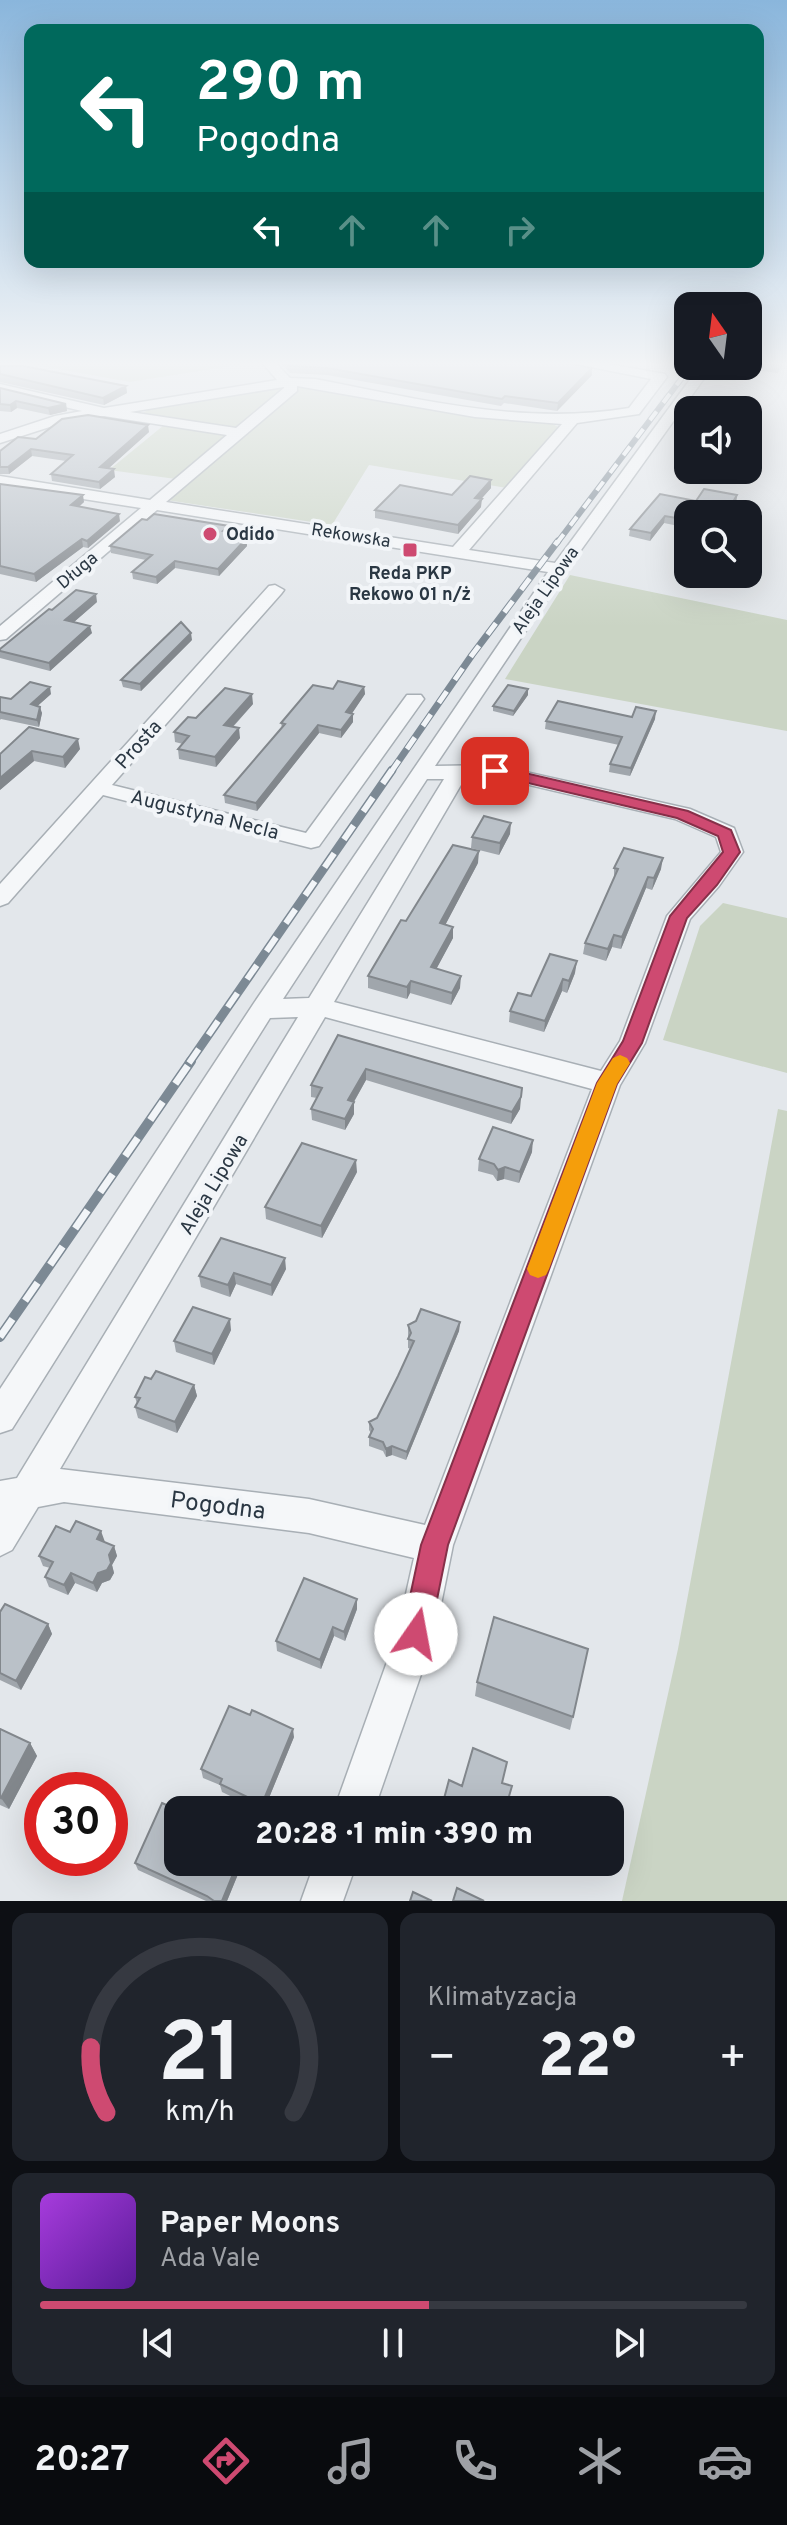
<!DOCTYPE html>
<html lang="pl">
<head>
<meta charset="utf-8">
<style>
	body { margin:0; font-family:Overpass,sans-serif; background:#20242c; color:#f1f3f6; height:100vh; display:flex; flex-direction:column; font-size:30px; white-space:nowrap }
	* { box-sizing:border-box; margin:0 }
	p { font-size:26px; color:#9ea1a6 }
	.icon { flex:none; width:44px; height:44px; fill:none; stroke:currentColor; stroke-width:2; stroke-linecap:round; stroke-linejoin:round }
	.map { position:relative; height:1901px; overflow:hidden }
	.sheet { display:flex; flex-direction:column; gap:12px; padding:12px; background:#0d0f14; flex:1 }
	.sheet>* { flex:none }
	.banner { position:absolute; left:24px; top:24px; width:740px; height:244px; border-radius:16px; box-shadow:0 8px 32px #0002; background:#00695c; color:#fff; overflow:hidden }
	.needle { width:52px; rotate:346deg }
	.fabs { position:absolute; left:674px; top:292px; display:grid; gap:16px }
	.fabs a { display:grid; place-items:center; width:88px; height:88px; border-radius:16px; background:#171b24; box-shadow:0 8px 32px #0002; font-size:40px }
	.speed { position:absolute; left:24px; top:1772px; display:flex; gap:16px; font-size:40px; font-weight:700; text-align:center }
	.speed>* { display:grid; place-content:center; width:104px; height:104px; border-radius:50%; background:#171b24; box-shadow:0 8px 32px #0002; line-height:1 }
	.speed .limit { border:12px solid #d22; background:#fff; color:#111 }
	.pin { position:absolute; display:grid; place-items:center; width:68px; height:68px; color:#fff; margin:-34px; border-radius:16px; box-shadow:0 4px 12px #0006 }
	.me { position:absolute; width:88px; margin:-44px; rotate:12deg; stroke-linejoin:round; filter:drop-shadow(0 0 6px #0008) }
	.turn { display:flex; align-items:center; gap:28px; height:168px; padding:0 40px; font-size:36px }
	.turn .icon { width:104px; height:104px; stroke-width:2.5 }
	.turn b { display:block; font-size:56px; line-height:68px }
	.lanes { display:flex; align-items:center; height:76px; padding:0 40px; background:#0003; justify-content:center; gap:40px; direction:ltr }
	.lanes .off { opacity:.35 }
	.big { font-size:60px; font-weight:800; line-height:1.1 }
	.sheet .tile { flex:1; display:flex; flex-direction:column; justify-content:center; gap:12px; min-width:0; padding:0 28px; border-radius:16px; background:#20242c }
	.sheet .dial { align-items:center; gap:0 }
	.dial svg { height:208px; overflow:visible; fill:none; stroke:#363941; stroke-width:7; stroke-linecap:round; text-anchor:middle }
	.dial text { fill:#f1f3f6; stroke:none }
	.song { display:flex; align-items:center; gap:24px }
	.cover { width:96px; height:96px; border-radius:12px; background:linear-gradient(135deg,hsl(280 70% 55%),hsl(270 70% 35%)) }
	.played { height:8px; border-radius:4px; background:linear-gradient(90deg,#ce4a71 55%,#363941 55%) }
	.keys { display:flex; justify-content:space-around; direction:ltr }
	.heat { display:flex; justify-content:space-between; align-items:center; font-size:44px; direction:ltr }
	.sheet .tiles { flex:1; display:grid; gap:12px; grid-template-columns:1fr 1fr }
	.tile:last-child { grid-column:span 2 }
	.trip { position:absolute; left:164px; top:1796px; width:460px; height:80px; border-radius:16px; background:#171b24; box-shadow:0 8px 32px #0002; font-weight:800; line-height:80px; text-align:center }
	.menu { display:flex; height:128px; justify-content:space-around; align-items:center; background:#090b0e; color:#9ea1a6 }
	.menu .icon { width:56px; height:56px }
	.menu .active { color:#ce4a71 }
	.menu b { font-size:36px; color:#f1f3f6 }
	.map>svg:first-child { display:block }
	.green { fill:#cad4c4 }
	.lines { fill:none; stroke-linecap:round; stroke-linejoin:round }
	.minor-casing { stroke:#a8afb5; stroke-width:3 }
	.minor { fill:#f5f7f9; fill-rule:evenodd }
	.rail-far3-casing { stroke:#7c8994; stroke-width:6 }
	.rail-far2-casing { stroke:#7c8994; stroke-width:7 }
	.rail-far1-casing { stroke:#7c8994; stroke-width:9 }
	.rail-casing { stroke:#7c8994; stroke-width:10 }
	.rail-far3 { stroke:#f2f5f8; stroke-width:4; stroke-dasharray:11; stroke-linecap:butt }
	.rail-far2 { stroke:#f2f5f8; stroke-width:5; stroke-dasharray:14; stroke-linecap:butt }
	.rail-far1 { stroke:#f2f5f8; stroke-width:6; stroke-dasharray:17; stroke-linecap:butt }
	.rail { stroke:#f2f5f8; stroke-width:7; stroke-dasharray:22; stroke-linecap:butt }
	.wall { fill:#a0a6ac }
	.shaded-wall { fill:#82878c }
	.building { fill:#bac1c8; stroke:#82878c; stroke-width:2 }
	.route { fill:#ce4a71; stroke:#863049; stroke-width:2 }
	.slow { fill:#f59e0b }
	.poi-dot { fill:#ce4a71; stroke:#f2f5f8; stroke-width:3 }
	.labels { text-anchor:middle; stroke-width:8; stroke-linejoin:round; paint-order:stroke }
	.far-poi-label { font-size:18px; font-weight:bold; fill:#2a3743; stroke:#f2f5f8; text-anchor:start }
	.far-street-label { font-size:18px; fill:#2a3743; stroke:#f2f5f8 }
	.street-label { font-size:20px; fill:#2a3743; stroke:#f2f5f8 }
	.near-street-label { font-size:24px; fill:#2a3743; stroke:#f2f5f8 }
</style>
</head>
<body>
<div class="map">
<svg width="787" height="1901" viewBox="0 0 787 1901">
	<rect width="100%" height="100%" fill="#e3e7eb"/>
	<path class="green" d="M14 361H263L130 382Z
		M306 385 525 422H549L562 429 507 488 369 465 332 525 166 500 300 387Z
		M281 387 283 389 176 479 109 470 169 421 152 418 143 413 153 406Z
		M570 575 787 620V731L505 679Z
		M723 903 787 918V1073L663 1040 700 926Z
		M778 1109 787 1111V1901H622L678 1649Z"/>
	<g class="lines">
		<defs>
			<path id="minor" d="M261 361H274L290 378 315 379C420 399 523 426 629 408L651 379 561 361H591L665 374 667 377 639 414 577 423 469 550 555 563 700 366H713L566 571 435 766 495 765 690 809 734 828 743 852 719 886 690 919 645 1043 620 1085 453 1545 435 1634 374 1810H334L397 1634 414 1558 309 1533 64 1502 38 1507 12 1550 0 1556V1481L17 1478 298 1017 270 1018 12 1429 0 1433V1389L254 1003 548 572 157 510 6 639 0 640V626L141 508 0 486V476L150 500 227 435 104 416 62 423 0 443V434L55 416 82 411 0 392V384L104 408 277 380ZM297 386 475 417 562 424 453 547 166 502 297 391ZM284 388 236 428 130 412 284 387ZM495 777 675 819 716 837 721 852 667 916 620 1041 601 1071 334 1002 465 778ZM427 779H444L309 998 283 999ZM325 1017 592 1089 425 1525 309 1499 60 1469Z
				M275 585 284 590 281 594 112 785 306 833 407 695H421L424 699 319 846 311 848 103 795 8 903 0 906V884L269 586Z
				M315 1862H357L343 1901H301Z"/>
		</defs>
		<use href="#minor" class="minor-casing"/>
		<use href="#minor" class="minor"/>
		<defs>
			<path id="rail-far3" d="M557 543 691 366"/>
			<path id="rail-far2" d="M391 772 472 655 558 541"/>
			<path id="rail-far1" d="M189 1063 392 770"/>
			<path id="rail" d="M0 1337 191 1061"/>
		</defs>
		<use href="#rail-far3" class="rail-far3-casing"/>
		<use href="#rail-far2" class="rail-far2-casing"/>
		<use href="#rail-far1" class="rail-far1-casing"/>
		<use href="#rail" class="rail-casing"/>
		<use href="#rail-far3" class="rail-far3"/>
		<use href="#rail-far2" class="rail-far2"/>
		<use href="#rail-far1" class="rail-far1"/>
		<use href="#rail" class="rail"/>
	</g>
	<path class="wall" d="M279 361H558L592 375 557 411 504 403 501 406 327 375 290 373Z
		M756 361H784L778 373 754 370Z
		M0 366 126 386 127 393 104 405 0 382Z
		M0 388 66 404 67 411 50 415 17 408 11 412 0 411Z
		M149 432 108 469 115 477 100 489 52 481 51 474 66 461 32 456 9 474H0V451L36 439Z
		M688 451V462H685L686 454Z
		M491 480V488L481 499V507L458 534 375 518V510L452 495Z
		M0 484 84 502 80 506 120 521 88 548 83 547 36 582 0 574Z
		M737 495 736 503 688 514V528L664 523 650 541 629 536 630 529 696 501Z
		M147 520 229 526V532L246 535 247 546 219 576 175 568 157 584 133 579 132 572 146 560 111 553 110 546Z
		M97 602 74 622 92 633 50 671 0 658V649L52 610Z
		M192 640 141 691 123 687 121 680Z
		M364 687 365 694 351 714 353 722 341 738 319 733 257 811 225 803 224 795 282 728 281 723 333 689Z
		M51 694 37 706 42 713 39 727 1 719 0 720V697L11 699Z
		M528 695 513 716 493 711V706Z
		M253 704 233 727 240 738 216 767 179 759 178 749 183 744 175 742 174 732 196 718Z
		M632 717 655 719 630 776 609 772 610 764 619 745 545 729 546 721Z
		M29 727 80 749 65 768 34 761 0 790Z
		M510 834 499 855 471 848 472 837Z
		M478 863 445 925 453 938 436 969 460 988 451 1005 410 993 407 999 368 988V976L406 921Z
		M614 868 661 869 652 890 646 888 621 949 612 947 606 961 583 954 585 943 614 880Z
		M575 973 567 993 562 991 544 1032 509 1022 510 1011Z
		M338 1035 520 1109 511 1124 366 1080 354 1102V1114L345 1130 312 1120 311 1109 317 1098 311 1097V1085Z
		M532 1152 519 1183 504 1179 497 1181 493 1175 478 1171 479 1159Z
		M357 1172 322 1238 266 1219 265 1207Z
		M286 1269 272 1296 236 1284 230 1297 201 1287 199 1276Z
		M460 1322 459 1331 406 1460 392 1455 386 1457 383 1451 369 1446V1437L371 1433 369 1430V1422L377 1418 411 1349 408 1348V1325Z
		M231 1330 214 1365 176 1352 174 1341Z
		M151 1379 194 1385 197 1396 177 1433 138 1418 135 1407 137 1404 135 1397Z
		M70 1532 114 1546 117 1556 112 1565 114 1573 110 1580 102 1583 97 1592 75 1583 68 1595 49 1587 45 1577 50 1568 43 1566 39 1556Z
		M357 1599V1609L345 1641 334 1636 321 1669 277 1651 276 1641Z
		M0 1612 48 1624 52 1634 21 1690 0 1680Z
		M477 1682 573 1717 570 1730 475 1696Z
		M0 1729 30 1743 37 1756 9 1809 0 1805Z
		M294 1737 264 1810H259L222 1792 220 1785 203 1778 201 1769Z
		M243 1862 227 1901H206L138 1870 135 1863Z"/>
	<path class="shaded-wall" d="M592 368V375L557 411 558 403Z
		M126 386 127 393 104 405 103 398Z
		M16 401 17 408 11 412 10 405Z
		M66 404 67 411 50 415 48 408Z
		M148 425 149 432 101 475 100 467Z
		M31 449 32 456 9 474 8 467Z
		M114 469 115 477 100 489 99 482Z
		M491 480V488L475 506V498Z
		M83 495 84 502 72 512 71 505Z
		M737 495 736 503 729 514H726Z
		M482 499 481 507 458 534V525Z
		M119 514 120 521 88 548 87 541Z
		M665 516 664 523 650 541 651 533Z
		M246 535 247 546 219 576 218 569Z
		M82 539 83 547 36 582 34 574Z
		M175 561V568L157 584 156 577Z
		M96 594 97 602 67 628 65 620Z
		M90 626 92 633 50 671 49 663Z
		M191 633 192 640 141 691 140 684Z
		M50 687 51 694 32 711 31 704Z
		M364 687 365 694 347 721 346 712Z
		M528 689V695L513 716 514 711Z
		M252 694 253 704 225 735 224 725Z
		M40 707 42 713 39 727 37 720Z
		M656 711 655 719 630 776 631 768Z
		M353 714V722L341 738V730Z
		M318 725 319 733 257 811 256 803Z
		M239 728 240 738 216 767 215 757Z
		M78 739 80 749 65 768 63 757Z
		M32 751 34 761 0 790V778Z
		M511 823 510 834 499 855 500 843Z
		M479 851 478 863 440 935V923Z
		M663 858 661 869 652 890 654 878Z
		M648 877 646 888 621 949 622 937Z
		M453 927V938L431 979V967Z
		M614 935 612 947 606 961 608 949Z
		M577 961 575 973 567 993 569 981Z
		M461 976 460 988 451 1005 452 993Z
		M563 979 562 991 544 1032 545 1021Z
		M411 981 410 993 407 999V987Z
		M366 1069V1080L348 1112V1100Z
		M522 1088 520 1109 511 1124 512 1112Z
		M354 1102V1114L345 1130V1119Z
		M533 1140 532 1152 519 1183 520 1172Z
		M356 1160 357 1172 322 1238 321 1226Z
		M505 1167 504 1179 497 1181 498 1170Z
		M285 1258 286 1269 272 1296 271 1285Z
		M234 1273 236 1284 230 1297 228 1285Z
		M230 1319 231 1330 214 1365 212 1354Z
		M460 1322 459 1331 406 1460 407 1452Z
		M194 1385 197 1396 177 1433 175 1422Z
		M392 1446V1455L386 1457V1449Z
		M101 1531 105 1542 97 1539Z
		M114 1546 117 1556 112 1565 114 1573 110 1580 102 1583 97 1592 93 1583Z
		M71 1573 75 1583 68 1595 64 1585Z
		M357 1599V1609L345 1641 344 1632Z
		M48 1624 52 1634 21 1690 16 1681Z
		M333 1627 334 1636 321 1669 320 1660Z
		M293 1729 294 1737 264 1810H263L262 1804Z
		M30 1743 37 1756 9 1809 1 1798Z
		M238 1862H243L227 1901H222Z"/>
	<path class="building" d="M285 361H558L592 368 558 403 505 396 502 399 327 368 289 366Z
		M758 361H781L779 365Z
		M0 366H23L126 386 103 398 0 374Z
		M0 388 66 404 48 408 16 401 10 405 0 404Z
		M88 415 148 425 100 467 114 469 99 482 51 474 73 455 31 449 8 467H0V451L18 437 36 439 62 419Z
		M470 476 491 480 475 498 482 499 458 525 375 510 400 485 452 495Z
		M0 484 83 495 71 505 119 514 87 541 82 539 34 574 0 566Z
		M704 489 737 495 726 514H688V520L665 516 651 533 630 529 660 494 696 501Z
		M154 514 229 526 223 531 246 535 243 538 246 539 218 569 175 561 156 577 132 572 152 555 110 546 142 519 147 520Z
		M76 590 96 594 65 620 90 626 49 663 0 651V649L27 627 49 609 52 610Z
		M181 622 191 633 140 684 121 680Z
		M338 681 364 687 346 712 353 714 341 730 318 725 256 803 224 795 285 724 281 723 313 685 333 689Z
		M30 682 50 687 31 704 40 707 37 720 0 712V697L11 699Z
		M508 685 528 689 514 711 493 706Z
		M225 688 252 694 224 725 239 728 215 757 178 749 189 736 174 732 188 717 196 718Z
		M558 701 632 717 636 707 656 711 631 768 610 764 622 737 546 721Z
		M29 727 78 739 63 757 32 751 0 778V754Z
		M484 816 511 823 500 843 472 837Z
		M453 845 479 851 440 923 453 927 431 967 461 976 452 993 411 981 407 987 368 976 401 920 406 921Z
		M624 848 663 858 654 878 648 877 622 937 614 935 608 949 585 943 618 869 614 868Z
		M550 954 577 961 569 981 563 979 545 1021 510 1011 518 993 531 996Z
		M338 1035 522 1088 521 1097 512 1112 366 1069 348 1100 354 1102 345 1119 311 1109 322 1088 311 1085Z
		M493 1127 533 1140 520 1172 505 1167 498 1170 494 1164 479 1159Z
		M302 1143 356 1160 321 1226 265 1207Z
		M221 1238 285 1258 271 1285 234 1273 228 1285 199 1276Z
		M193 1307 230 1319 212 1354 174 1341Z
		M421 1309 460 1322 407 1452 392 1446 386 1449 383 1442 369 1437 373 1429 369 1422 377 1418 398 1376 414 1341 408 1339 411 1333 408 1325 416 1321Z
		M156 1371 194 1385 175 1422 135 1407 140 1398 135 1397 145 1377 151 1379Z
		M76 1521 101 1531 97 1539 114 1546 109 1555 111 1563 107 1570 98 1573 93 1583 71 1573 64 1585 45 1577 53 1562 39 1556 56 1526 70 1532Z
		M304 1578 357 1599 344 1632 333 1627 320 1660 276 1641Z
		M5 1604 48 1624 16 1681 0 1673V1612Z
		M494 1617 588 1649 573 1717 477 1682Z
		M229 1706 250 1715 252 1710 293 1729 262 1804 220 1784 222 1779 201 1769Z
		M0 1729 30 1743 1 1798 0 1797Z
		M473 1748 507 1762 502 1783 512 1786 505 1810H441L449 1780 462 1786Z
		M162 1803 178 1810V1862H238L222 1901H214L207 1896 135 1863Z
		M457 1888 484 1901H453Z
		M413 1892 432 1901H410Z"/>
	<linearGradient id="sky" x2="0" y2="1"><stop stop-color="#8ab6dc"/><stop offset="0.58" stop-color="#f2f4f6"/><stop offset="1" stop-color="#f2f4f6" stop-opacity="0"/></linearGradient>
	<rect width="787" height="627" fill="url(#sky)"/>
	<path class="route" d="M495 766 688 811 731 830 740 852 717 885 687 918 642 1043 617 1084 448 1545 430 1634 426 1644 416 1648 406 1644 402 1634 421 1545 597 1083 623 1041 670 916 723 852 718 836 677 818 490 774V768Z"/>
	<path class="slow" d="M620 1055 627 1058 630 1063 617 1084 549 1269 546 1275 538 1278 530 1275 527 1269 597 1083 613 1058Z"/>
	<g class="poi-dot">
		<circle cx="210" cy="534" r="8"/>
		<rect x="402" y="542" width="16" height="16" rx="4"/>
	</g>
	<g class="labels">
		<g class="far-poi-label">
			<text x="226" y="540">Odido</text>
			<text x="410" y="579" text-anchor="middle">Reda PKP<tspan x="410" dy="21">Rekowo 01 n/ż</tspan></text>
		</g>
		<g class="far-street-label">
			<text transform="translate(351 535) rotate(9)" y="6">Rekowska</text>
			<text transform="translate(77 570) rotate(-40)" y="6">Długa</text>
			<text transform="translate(545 590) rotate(-55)" y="6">Aleja Lipowa</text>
		</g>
		<g class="street-label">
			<text transform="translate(138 744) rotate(-48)" y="7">Prosta</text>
			<text transform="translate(205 814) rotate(14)" y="7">Augustyna Necla</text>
			<text transform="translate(213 1184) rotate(-59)" y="7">Aleja Lipowa</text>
		</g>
		<g class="near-street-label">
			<text transform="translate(218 1505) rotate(7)" y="8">Pogodna</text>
		</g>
	</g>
</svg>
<div class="fabs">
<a><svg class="needle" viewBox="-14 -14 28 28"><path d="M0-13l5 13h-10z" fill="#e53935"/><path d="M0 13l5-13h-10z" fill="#9ea1a6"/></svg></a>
<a><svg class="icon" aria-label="sound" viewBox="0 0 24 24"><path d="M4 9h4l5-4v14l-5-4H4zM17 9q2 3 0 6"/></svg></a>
<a><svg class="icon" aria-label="search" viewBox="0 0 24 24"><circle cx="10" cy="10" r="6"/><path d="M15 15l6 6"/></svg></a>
</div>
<div class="speed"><div class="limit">30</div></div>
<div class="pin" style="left:495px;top:771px;background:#d93025"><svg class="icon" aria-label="arrive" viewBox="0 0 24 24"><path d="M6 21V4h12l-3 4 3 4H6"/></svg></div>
<svg class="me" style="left:416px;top:1634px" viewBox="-20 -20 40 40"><circle r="19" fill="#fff"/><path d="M0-13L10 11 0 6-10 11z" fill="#ce4a71"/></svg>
<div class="trip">20:28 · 1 min · 390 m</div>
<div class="banner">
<div class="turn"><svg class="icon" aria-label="left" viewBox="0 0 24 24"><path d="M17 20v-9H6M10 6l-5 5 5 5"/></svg><div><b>290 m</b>Pogodna</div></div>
<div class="lanes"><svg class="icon" aria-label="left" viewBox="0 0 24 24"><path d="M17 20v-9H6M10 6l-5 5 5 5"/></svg><svg class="icon off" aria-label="ahead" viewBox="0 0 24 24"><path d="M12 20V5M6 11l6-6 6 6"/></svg><svg class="icon off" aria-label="ahead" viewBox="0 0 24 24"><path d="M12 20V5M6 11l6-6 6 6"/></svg><svg class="icon off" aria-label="right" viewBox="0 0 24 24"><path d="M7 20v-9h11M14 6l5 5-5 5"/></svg></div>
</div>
</div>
<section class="sheet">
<div class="tiles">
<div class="tile dial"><svg viewBox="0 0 100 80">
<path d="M14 69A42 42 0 1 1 86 69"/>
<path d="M14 69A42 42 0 0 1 8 44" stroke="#ce4a71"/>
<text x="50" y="56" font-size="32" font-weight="700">21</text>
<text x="50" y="72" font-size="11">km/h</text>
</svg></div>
<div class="tile"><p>Klimatyzacja</p>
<div class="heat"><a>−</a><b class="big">22°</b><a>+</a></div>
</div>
<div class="tile">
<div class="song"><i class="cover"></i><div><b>Paper Moons</b><p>Ada Vale</p></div></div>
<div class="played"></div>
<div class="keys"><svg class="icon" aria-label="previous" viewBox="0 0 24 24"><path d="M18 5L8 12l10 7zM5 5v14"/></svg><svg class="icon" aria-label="pause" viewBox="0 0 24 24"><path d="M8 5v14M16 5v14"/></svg><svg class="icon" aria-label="next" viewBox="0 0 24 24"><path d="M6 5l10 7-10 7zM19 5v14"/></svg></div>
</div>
</div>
</section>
<nav class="menu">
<b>20:27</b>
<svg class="icon active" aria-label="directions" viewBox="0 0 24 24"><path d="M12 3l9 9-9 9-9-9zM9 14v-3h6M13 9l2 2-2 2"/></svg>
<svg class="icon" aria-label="music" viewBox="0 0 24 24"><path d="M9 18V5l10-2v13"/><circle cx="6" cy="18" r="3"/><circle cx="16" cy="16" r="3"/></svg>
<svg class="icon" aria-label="phone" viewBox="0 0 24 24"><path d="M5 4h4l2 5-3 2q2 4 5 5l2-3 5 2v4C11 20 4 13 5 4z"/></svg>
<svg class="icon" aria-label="climate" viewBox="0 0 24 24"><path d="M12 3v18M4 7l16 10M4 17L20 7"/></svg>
<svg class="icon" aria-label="car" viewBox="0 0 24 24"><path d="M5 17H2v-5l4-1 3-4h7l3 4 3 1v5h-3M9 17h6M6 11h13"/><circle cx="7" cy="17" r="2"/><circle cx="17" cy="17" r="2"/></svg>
</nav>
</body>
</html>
